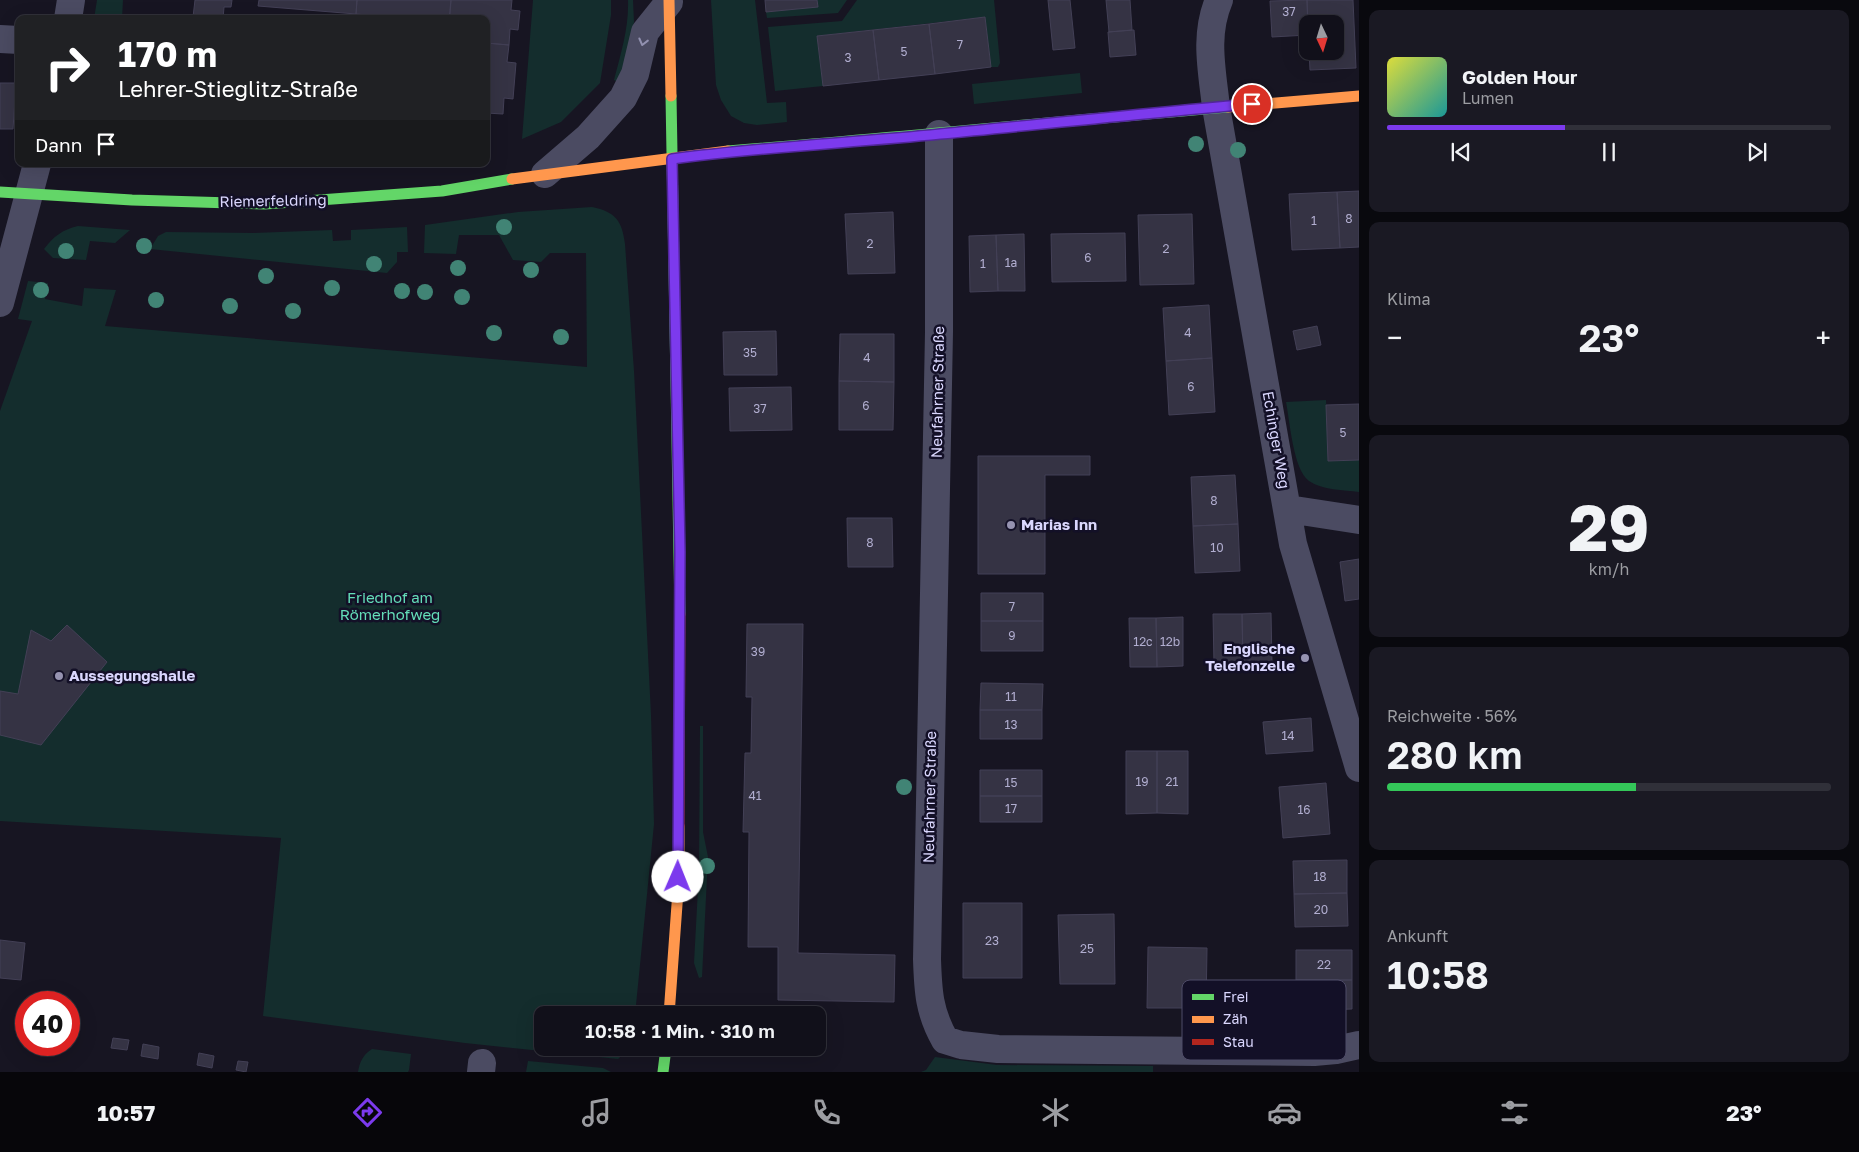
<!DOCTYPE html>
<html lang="de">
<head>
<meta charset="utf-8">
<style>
	body { margin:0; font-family:"Golos Text",sans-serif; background:#1a1923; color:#f1f3f6; height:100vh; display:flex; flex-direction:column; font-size:19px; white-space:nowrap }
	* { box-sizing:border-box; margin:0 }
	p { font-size:16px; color:#9c9da2 }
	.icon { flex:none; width:28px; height:28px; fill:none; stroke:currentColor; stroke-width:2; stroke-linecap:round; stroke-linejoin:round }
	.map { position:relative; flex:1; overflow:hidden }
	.details { display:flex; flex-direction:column; gap:10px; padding:10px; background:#09090e; width:500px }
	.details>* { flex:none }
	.top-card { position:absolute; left:15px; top:15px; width:475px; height:152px; border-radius:10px; box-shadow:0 5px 20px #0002,0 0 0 1px #303039; background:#202124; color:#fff; overflow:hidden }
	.needle { width:32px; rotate:176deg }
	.buttons { position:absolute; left:1299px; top:15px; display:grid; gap:10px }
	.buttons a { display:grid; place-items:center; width:45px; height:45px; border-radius:10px; background:#11101a; box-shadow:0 5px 20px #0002,0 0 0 1px #303039; font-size:25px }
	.speed { position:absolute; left:15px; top:991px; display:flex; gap:10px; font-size:25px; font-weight:700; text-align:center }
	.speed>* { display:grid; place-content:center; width:65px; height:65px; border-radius:50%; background:#11101a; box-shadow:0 5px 20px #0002,0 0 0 1px #303039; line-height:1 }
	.speed .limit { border:8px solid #d22; background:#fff; color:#111 }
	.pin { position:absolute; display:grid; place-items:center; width:42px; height:42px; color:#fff; margin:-21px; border:2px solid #fff; border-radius:50%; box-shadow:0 1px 5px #0007 }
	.me { position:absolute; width:55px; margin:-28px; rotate:1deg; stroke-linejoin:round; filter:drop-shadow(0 0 4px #0008) }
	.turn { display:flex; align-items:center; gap:18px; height:105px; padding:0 20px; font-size:22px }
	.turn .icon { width:65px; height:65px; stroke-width:2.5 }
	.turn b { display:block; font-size:35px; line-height:42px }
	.then { display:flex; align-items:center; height:48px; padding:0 20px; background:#0003; gap:10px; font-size:19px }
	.big { font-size:38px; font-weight:600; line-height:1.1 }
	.details .widget { flex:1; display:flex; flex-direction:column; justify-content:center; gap:8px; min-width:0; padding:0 18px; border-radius:10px; background:#1a1923 }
	.details .dial { align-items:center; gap:0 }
	.dial b { font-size:65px; line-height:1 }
	.song { display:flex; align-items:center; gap:15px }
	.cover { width:60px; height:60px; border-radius:8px; background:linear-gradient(135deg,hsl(60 70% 55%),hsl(180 70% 35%)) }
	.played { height:5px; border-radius:2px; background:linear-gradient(90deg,#7c3aed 40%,#303039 40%) }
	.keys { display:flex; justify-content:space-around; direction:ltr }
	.heat { display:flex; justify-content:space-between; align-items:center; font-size:28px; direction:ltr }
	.charge { height:8px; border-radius:4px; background:linear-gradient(90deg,#34c759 56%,#303039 0) }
	.trip { position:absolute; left:534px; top:1006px; width:292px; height:50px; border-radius:10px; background:#11101a; box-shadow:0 5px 20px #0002,0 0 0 1px #303039; font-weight:600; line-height:50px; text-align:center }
	.menu { display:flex; height:80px; justify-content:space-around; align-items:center; background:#07060a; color:#9c9da2 }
	.menu .icon { width:35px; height:35px }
	.menu .active { color:#7c3aed }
	.menu b { font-size:22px; color:#f1f3f6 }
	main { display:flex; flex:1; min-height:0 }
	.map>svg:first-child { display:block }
	.green { fill:#142d2d }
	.building { fill:#353344; stroke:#434056 }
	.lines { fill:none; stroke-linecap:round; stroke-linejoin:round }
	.street { stroke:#4b4b62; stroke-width:28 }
	.fast { stroke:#63d668; stroke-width:11 }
	.slow { stroke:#ff974d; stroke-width:11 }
	.jam { stroke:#b3261e; stroke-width:11 }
	.tree { fill:#418475 }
	.oneway { stroke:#9291b0 }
	.route-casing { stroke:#51269a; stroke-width:12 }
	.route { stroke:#7c3aed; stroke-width:9 }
	.poi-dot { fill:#9693b1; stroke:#131027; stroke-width:2 }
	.labels { text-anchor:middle; stroke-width:5; stroke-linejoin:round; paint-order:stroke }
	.number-label { font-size:12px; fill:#b1aed0 }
	.street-label { font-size:15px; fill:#dad7fe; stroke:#131027 }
	.poi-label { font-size:15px; font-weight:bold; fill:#dad7fe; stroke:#131027; text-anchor:start }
	.park-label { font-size:15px; fill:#64deb9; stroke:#131027 }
	.key { fill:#131027; stroke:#4f4c68; stroke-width:1 }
	.key-label { font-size:14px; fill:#dad7fe }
</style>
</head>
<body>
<main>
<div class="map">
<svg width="1359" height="1072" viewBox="0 0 1359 1072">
	<rect width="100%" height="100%" fill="#171522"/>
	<path class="green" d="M97 0H123L122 19H94Z
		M533 0H611V15L600 83 561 122 522 139Z
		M628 0H633L634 22 621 84 614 80C621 53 629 28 628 0Z
		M711 0H755L767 103 786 102 787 122 757 125 744 123 731 116 721 100 716 85Z
		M817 0H847L838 13 767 18 766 12 817 7Z
		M857 0H994L1000 63 998 67H991L985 17 817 36 823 86 775 91 768 27 842 21Z
		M1080 73 1082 93 974 104 972 84Z
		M592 207C616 212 622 221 625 244L634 371 651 715 654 824 635 1015H542V1048H630L618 1059 465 1043 263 1016 281 838 0 821V411L32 321 18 319 28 281 48 283 45 299 82 306 84 288 116 290 105 326 587 367 586 253H550L541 262 513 260 499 235H459L456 254 424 253 425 225 518 212Z
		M78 226 130 230 115 243 90 241 86 260 53 258 44 249C54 236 62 230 78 226Z
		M407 227 408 252H397V262L387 273 150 249 158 236 166 232 254 233 332 230 333 241 351 240V230Z
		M1326 400 1328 461 1359 460V492C1344 490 1322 490 1309 481 1293 469 1290 422 1286 402Z
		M700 726H703V832L708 857 702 977 699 978 694 963 699 870Z
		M372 1049 411 1054 409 1070 408 1072H358C360 1061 363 1055 372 1049Z
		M935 1057 997 1065 1153 1066V1072H921L926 1070Z
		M528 1061 603 1068 611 1072H526Z"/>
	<path class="building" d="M195 0H232L231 7H224L223 19 193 17Z
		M259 0H357L356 14 258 6Z
		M357 0H451L449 19H414L356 14Z
		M451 0H512L511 10 520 11 518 30 510 29 509 45 486 43V19H466V17L450 16Z
		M765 0H817L818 7 766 12Z
		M1048 0H1070L1075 48 1053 50Z
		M1106 0H1130L1132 30 1109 32Z
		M1307 0H1353L1356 68 1310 70 1309 51H1335V24H1308Z
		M1307 0 1308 35 1272 37 1270 1Z
		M985 17 991 67 935 74 929 24Z
		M929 24 935 74 879 80 873 30Z
		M873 30 879 80 823 86 817 36Z
		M1134 30 1136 55 1110 57 1108 32Z
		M486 43 509 45 507 62 516 63 513 99 504 98 503 114 486 113Z
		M0 83H16L13 129H0Z
		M1359 191V247L1340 248 1337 192Z
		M1337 192 1340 248 1292 250 1289 194Z
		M893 212 895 273 848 274 845 214Z
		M1192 214 1194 284 1140 285 1138 215Z
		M1125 233 1126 281 1052 282 1051 234Z
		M1024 234 1025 291H998L996 235Z
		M996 235 998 291 970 292 969 236Z
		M1209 305 1212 358 1166 361 1163 308Z
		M1317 326 1321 345 1297 350 1293 331Z
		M776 331 777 375H724L723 332Z
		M840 334H894V382L839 381Z
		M1212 358 1215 412 1169 415 1166 361Z
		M839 381 894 382 893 430H839Z
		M791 387 792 430 730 431 729 388Z
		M1359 404V460L1328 461 1326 405Z
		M978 456H1090V475H1045V574H978Z
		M1235 475 1238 524 1193 526 1191 477Z
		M847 518H892L893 567H848Z
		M1238 524 1240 571 1195 573 1193 526Z
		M1359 559V599L1345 601 1340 562Z
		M981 593H1043V621H981Z
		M1271 613 1272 663H1243L1242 614Z
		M1213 614H1242L1243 663 1214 664Z
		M1183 617V666L1157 667 1156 618Z
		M1129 618H1156L1157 667H1130Z
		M981 621H1043V651H981Z
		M747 624H803L798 953 895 955 894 1002 778 1000V947H748L749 832H743L745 753H751L752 697H746Z
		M67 625 107 662 41 745 0 735V691L18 694 31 630 51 641Z
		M981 683 1043 684 1042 710H980Z
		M980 710H1042V739H980Z
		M1311 718 1313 751 1266 754 1263 722Z
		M1126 751H1157V813L1126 814Z
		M1157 751H1188V814L1157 813Z
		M980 770H1042V796H980Z
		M1326 783 1330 834 1283 838 1279 787Z
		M980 796H1042V822H980Z
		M1347 860V893L1294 894 1293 861Z
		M1347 893 1348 926 1295 927 1294 894Z
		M963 903H1022V978H963Z
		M1114 914 1115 984H1060L1058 915Z
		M0 940 25 943 21 980 0 978Z
		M1148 947 1207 948 1206 1008H1147Z
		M1296 950H1352V980H1296Z
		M1296 980H1352V1009L1297 1011Z
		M113 1038 129 1040 127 1050 111 1048Z
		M143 1044 159 1047 158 1059 141 1056Z
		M199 1053 214 1056 212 1068 197 1065Z
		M238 1061 248 1062 246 1072 236 1070Z"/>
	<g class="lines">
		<path class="street" d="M1219 0C1204 35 1212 70 1216 107L1293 544 1359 768
			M68 19 71 0
			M0 39 19 40
			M939 134V332L927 959C928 991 929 1012 945 1040L961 1045 998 1049 1314 1052 1336 1050 1359 1045
			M545 174 588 137 623 98 635 74 645 32 669 2
			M0 303 37 164
			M1288 509 1359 520
			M481 1072 482 1063"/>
		<path class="fast" d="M671 96 680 614
			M728 151C895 138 1061 121 1228 107
			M0 192 132 200 265 204 442 191 512 179
			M663 1072 666 1048"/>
		<path class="slow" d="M669 0 671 96
			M1228 107 1359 96
			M512 179 728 151
			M669 1015 679 877V826"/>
		<path class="jam" d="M679 826 680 614"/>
	</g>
	<g class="tree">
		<circle cx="1196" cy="144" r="8"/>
		<circle cx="1238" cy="150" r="8"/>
		<circle cx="504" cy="227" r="8"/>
		<circle cx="144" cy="246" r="8"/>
		<circle cx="66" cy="251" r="8"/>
		<circle cx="374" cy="264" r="8"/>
		<circle cx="458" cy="268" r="8"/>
		<circle cx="531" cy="270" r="8"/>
		<circle cx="266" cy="276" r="8"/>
		<circle cx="332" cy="288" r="8"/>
		<circle cx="41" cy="290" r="8"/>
		<circle cx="402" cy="291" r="8"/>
		<circle cx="425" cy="292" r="8"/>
		<circle cx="462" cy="297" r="8"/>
		<circle cx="156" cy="300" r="8"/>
		<circle cx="230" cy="306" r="8"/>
		<circle cx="293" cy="311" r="8"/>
		<circle cx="494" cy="333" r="8"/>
		<circle cx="561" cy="337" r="8"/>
		<circle cx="904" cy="787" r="8"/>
		<circle cx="707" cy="866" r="8"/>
	</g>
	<defs><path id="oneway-chevron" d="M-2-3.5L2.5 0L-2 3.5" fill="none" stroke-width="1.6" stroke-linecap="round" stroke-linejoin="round" transform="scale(1.25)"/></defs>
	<use class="oneway" href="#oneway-chevron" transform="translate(643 42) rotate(104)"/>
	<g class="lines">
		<defs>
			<path id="route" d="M678 877 680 552 672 159C761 147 851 143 940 134 1044 124 1148 113 1252 104"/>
		</defs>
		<use href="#route" class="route-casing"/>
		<use href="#route" class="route"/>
	</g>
	<g class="poi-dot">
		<circle cx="1011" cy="525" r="5"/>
		<circle cx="1305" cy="658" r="5"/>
		<circle cx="59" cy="676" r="5"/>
	</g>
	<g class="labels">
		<g class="number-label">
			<text x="1289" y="16">37</text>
			<text x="960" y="49">7</text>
			<text x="904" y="56">5</text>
			<text x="848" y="62">3</text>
			<text x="1349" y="223">8</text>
			<text x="1314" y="225">1</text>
			<text x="870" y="248">2</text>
			<text x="1166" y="253">2</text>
			<text x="1088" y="262">6</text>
			<text x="1011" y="267">1a</text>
			<text x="983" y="268">1</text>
			<text x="1188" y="337">4</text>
			<text x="750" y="357">35</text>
			<text x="867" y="362">4</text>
			<text x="1191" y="391">6</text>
			<text x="866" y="410">6</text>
			<text x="760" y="413">37</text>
			<text x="1343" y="437">5</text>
			<text x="1214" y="505">8</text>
			<text x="870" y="547">8</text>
			<text x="1217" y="552">10</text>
			<text x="1012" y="611">7</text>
			<text x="1012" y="640">9</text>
			<text x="1143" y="646">12c</text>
			<text x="1170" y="646">12b</text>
			<text x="758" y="656">39</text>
			<text x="1011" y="701">11</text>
			<text x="1011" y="729">13</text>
			<text x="1288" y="740">14</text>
			<text x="1142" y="786">19</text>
			<text x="1172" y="786">21</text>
			<text x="1011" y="787">15</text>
			<text x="755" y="800">41</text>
			<text x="1011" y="813">17</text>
			<text x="1304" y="814">16</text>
			<text x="1320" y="881">18</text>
			<text x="1321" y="914">20</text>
			<text x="992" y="945">23</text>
			<text x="1087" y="953">25</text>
			<text x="1324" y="969">22</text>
		</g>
		<g class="street-label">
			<text transform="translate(273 201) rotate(-1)" y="5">Riemerfeldring</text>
			<text transform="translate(938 392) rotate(-89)" y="5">Neufahrner Straße</text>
			<text transform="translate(1276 440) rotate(80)" y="5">Echinger Weg</text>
			<text transform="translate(930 797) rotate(-89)" y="5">Neufahrner Straße</text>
		</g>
		<g class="poi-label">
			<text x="1021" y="530">Marias Inn</text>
			<text x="1295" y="654" text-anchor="end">Englische<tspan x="1295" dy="17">Telefonzelle</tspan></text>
			<text x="69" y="681">Aussegungshalle</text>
		</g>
		<g class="park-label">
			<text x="390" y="603">Friedhof am<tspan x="390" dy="17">Römerhofweg</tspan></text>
		</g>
	</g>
	<rect x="1182" y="980" width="164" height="80" rx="8" class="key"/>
	<rect x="1192" y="994" width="22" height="6" fill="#63d668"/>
	<rect x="1192" y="1016" width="22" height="7" fill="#ff974d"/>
	<rect x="1192" y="1039" width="22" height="6" fill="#b3261e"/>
	<g class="key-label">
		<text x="1223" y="1002">Frei</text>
		<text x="1223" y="1024">Zäh</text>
		<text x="1223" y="1047">Stau</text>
	</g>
</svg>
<div class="buttons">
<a><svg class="needle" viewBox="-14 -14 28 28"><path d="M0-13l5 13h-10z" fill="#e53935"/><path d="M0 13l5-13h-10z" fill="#9c9da2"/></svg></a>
</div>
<div class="speed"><div class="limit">40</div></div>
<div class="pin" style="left:1252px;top:104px;background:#d93025"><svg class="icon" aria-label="arrive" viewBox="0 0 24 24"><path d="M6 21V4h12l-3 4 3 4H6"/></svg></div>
<svg class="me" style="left:678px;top:877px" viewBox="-20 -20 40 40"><circle r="19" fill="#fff"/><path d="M0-13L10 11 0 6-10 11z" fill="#7c3aed"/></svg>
<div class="trip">10:58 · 1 Min. · 310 m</div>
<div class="top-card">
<div class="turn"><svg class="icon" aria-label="right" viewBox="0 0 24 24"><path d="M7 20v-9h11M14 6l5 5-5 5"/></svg><div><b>170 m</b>Lehrer-Stieglitz-Straße</div></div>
<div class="then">Dann<svg class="icon" aria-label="arrive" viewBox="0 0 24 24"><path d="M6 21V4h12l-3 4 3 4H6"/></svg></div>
</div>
</div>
<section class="details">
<div class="widget">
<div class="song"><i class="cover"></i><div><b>Golden Hour</b><p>Lumen</p></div></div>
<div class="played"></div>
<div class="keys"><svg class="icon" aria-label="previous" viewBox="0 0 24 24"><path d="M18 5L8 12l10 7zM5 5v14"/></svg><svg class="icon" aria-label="pause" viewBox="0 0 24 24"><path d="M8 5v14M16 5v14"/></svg><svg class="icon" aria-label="next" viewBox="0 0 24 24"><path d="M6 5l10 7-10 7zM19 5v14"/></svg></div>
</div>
<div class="widget"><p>Klima</p>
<div class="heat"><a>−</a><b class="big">23°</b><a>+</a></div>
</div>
<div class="widget dial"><b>29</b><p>km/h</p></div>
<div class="widget"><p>Reichweite · 56%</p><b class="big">280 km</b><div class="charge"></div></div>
<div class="widget"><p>Ankunft</p><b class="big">10:58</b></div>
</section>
</main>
<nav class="menu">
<b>10:57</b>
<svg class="icon active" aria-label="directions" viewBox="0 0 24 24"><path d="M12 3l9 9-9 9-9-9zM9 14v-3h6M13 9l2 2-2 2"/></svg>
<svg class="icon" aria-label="music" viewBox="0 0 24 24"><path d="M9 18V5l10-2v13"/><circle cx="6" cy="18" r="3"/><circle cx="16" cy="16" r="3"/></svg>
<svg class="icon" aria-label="phone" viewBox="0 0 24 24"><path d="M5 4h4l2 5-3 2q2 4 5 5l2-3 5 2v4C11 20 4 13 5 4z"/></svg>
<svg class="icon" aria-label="climate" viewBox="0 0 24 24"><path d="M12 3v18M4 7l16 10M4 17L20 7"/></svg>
<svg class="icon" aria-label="car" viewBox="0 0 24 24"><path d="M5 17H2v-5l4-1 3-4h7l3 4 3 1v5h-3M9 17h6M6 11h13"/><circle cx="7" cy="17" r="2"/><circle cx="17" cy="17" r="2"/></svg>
<svg class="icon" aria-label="filters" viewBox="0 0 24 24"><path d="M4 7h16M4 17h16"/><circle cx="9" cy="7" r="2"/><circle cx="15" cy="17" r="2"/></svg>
<b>23°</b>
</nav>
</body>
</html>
